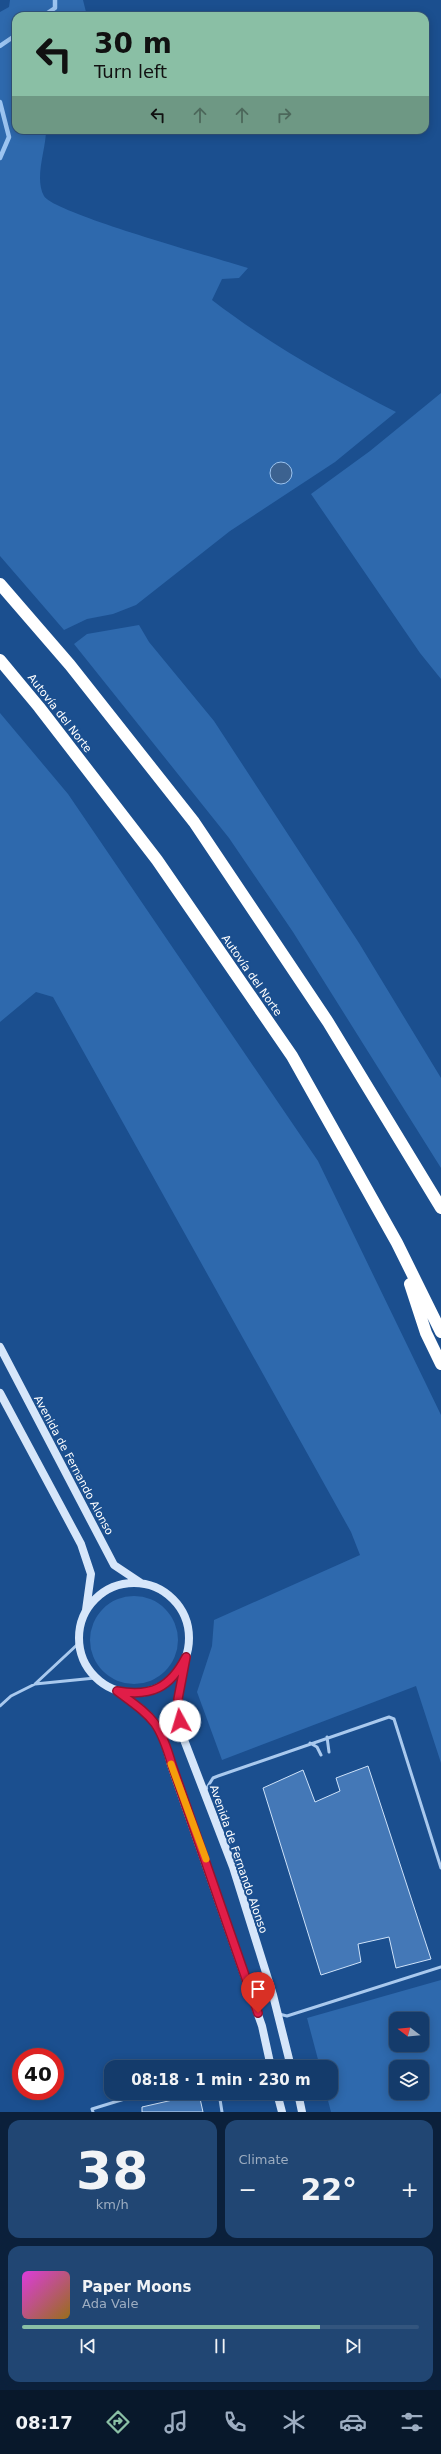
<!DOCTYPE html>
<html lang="en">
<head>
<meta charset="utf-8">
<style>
	body { margin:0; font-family:"DejaVu Sans",sans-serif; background:#214673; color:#f1f3f6; height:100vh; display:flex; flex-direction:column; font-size:15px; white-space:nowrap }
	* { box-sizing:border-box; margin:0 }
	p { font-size:13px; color:#9dadc1 }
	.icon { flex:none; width:22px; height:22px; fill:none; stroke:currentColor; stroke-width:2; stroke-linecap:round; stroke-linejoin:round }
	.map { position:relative; height:2112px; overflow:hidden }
	.sheet { display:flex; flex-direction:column; gap:8px; padding:8px; background:#0b203b; flex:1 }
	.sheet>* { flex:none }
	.hud { position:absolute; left:12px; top:12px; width:417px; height:122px; border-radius:12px; box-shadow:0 2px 10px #0003,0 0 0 1px #33557e; background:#8abfa5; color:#111; overflow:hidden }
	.needle { width:26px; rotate:286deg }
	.tools { position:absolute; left:389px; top:2012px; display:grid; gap:8px }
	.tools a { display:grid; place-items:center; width:40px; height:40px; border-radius:8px; background:#143b6b; box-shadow:0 2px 10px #0003,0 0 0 1px #33557e; font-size:20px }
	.speed { position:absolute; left:12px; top:2048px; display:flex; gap:8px; font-size:20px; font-weight:700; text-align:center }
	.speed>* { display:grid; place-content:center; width:52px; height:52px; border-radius:50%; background:#143b6b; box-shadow:0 2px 10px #0003,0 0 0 1px #33557e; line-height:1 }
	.speed .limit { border:6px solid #d22; background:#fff; color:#111 }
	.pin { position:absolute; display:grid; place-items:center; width:34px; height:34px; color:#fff; margin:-41px -17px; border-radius:50% 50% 50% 0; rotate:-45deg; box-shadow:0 0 4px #0007 }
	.pin .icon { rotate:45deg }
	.me { position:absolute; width:44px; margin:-22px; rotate:354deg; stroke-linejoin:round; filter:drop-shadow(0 0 3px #0008) }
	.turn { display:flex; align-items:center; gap:14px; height:84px; padding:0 16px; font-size:18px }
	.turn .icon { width:52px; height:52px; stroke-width:2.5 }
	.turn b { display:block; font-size:28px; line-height:34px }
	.lanes { display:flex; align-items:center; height:38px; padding:0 16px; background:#0003; justify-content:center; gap:20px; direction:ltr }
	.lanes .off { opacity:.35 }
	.big { font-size:30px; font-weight:700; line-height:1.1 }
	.sheet .card { flex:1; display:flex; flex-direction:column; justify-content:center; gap:6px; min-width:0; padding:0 14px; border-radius:12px; background:#214673 }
	.sheet .dial { align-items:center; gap:0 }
	.dial b { font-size:52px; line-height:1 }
	.song { display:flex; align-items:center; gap:12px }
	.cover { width:48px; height:48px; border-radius:6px; background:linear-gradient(135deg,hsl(300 70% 55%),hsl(40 70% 35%)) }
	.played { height:4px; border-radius:2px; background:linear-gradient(90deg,#8abfa5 75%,#33557e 75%) }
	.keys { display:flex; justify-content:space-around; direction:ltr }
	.heat { display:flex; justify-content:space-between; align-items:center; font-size:22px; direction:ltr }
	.sheet .tiles { flex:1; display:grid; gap:8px; grid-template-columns:1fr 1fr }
	.card:last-child { grid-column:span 2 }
	.trip { position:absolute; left:104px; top:2060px; width:234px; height:40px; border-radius:12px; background:#143b6b; box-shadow:0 2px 10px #0003,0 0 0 1px #33557e; font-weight:700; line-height:40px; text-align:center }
	.tab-bar { display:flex; height:64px; justify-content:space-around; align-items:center; background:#08182b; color:#9dadc1 }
	.tab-bar .icon { width:28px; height:28px }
	.tab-bar .active { color:#8abfa5 }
	.tab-bar b { font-size:18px; color:#f1f3f6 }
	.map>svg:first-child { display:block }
	.green { fill:#2e69ad; fill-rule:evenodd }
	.water { fill:#3c6290; stroke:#9cc4f0 }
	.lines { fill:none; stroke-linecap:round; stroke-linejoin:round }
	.stream { stroke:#9cc4f0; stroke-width:4.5 }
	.building { fill:#4478b7; stroke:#cfe3fa }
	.lane { stroke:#a9c9ee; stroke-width:3 }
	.secondary { stroke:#d6e6fa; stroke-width:8 }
	.highway { stroke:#fff; stroke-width:12 }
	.route-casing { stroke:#92132f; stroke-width:10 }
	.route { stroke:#e11d48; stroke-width:7 }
	.slow { stroke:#f59e0b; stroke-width:7 }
	.labels { text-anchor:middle; stroke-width:4; stroke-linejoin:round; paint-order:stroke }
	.street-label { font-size:11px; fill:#fff; stroke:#1b4f8f }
</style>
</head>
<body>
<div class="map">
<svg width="441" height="2112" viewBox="0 0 441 2112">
	<rect width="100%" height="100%" fill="#1b4f8f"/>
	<path class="green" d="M10 0H83L87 16H16V130H46C46 150 34 178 44 196 53 213 220 259 248 268L239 278 222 279 212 300C269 344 333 379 396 412L335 462 230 531 136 605 113 614 87 619 64 630 0 556V12L9 7Z
		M441 393V679L420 653 311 494 370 451Z
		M139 625 149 642 214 721 359 943 441 1078V1168L293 932 229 838 74 644 87 634Z
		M0 713 68 794 318 1161 441 1415V1763L416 1686 222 1760 197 1692 212 1646 214 1620 360 1555 351 1532 53 997 36 992 0 1022Z
		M90 1640a44 44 0 1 1 88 0a44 44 0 1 1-88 0Z
		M441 1980V2112H331L326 2093H331V2067H320L307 2018ZM396 2019H422V2045H396ZM396 2067H422V2093H396Z"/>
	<path class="water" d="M270 473a11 11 0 1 1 22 0a11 11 0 1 1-22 0Z"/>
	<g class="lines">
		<path class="stream" d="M43 16 55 8V0
			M0 46 16 35
			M0 102 9 137 0 158"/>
	</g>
	<path class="building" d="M368 1766 431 1959 396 1968 389 1937 358 1944 361 1962 321 1975 263 1788 303 1770 315 1802 340 1791 336 1778Z
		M199 2094 203 2112H142V2107Z"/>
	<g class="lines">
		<path class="lane" d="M35 1684 95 1678
			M0 1706 11 1696 35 1684 79 1643
			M327 1737 329 1752
			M310 1743 317 1747 321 1755
			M205 1791 213 1778 218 1776 389 1717 394 1719 441 1868
			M279 2014 287 2016 441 1967
			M219 2093 222 2112
			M93 2112 92 2109 144 2093"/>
		<path class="secondary" d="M0 1347 114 1565 141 1583
			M0 1393 81 1544 91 1574 86 1610
			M79 1638a55 55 0 1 1 110 0a55 55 0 1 1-110 0Z
			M186 1657 178 1699 181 1732 233 1867 273 1995 291 2067
			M117 1691C153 1717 160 1720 171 1765L262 2026 271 2067
			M277 2093 282 2112
			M298 2093 302 2112"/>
		<path class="highway" d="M0 584 70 665 194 822 328 1022 441 1208
			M0 660 39 707 157 860 292 1056 397 1243 441 1332
			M410 1284 426 1333 441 1364"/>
	</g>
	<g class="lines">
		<defs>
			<path id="route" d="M180 1721 178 1699 186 1657C170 1688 151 1697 117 1691 153 1718 159 1720 172 1765L258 2013"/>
		</defs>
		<use href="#route" class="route-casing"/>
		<use href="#route" class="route"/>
		<path class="slow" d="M171 1764 206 1859"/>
	</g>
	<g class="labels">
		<g class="street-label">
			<text transform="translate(60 713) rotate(52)" y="4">Autovía del Norte</text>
			<text transform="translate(252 975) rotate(55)" y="4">Autovía del Norte</text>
			<text transform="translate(74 1465) rotate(62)" y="4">Avenida de Fernando Alonso</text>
			<text transform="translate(239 1859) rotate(71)" y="4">Avenida de Fernando Alonso</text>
		</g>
	</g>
</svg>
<div class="tools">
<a><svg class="needle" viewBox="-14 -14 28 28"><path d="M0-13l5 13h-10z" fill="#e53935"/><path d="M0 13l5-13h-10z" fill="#9dadc1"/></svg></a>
<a><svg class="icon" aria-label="layers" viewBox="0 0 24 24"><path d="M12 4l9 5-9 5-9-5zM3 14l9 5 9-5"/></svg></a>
</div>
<div class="speed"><div class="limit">40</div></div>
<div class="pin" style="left:258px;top:2013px;background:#d93025"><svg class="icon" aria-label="arrive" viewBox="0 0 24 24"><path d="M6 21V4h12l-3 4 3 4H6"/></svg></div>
<svg class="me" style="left:180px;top:1721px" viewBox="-20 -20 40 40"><circle r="19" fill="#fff"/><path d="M0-13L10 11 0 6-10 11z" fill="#e11d48"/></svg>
<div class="trip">08:18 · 1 min · 230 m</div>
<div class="hud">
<div class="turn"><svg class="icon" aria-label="left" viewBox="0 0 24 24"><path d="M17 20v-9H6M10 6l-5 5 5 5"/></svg><div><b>30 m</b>Turn left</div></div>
<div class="lanes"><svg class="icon" aria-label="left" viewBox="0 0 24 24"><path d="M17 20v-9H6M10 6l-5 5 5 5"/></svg><svg class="icon off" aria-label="ahead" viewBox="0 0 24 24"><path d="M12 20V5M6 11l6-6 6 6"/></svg><svg class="icon off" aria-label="ahead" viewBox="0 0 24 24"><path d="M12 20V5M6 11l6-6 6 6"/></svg><svg class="icon off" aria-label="right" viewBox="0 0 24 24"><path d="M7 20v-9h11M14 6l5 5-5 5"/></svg></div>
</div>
</div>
<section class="sheet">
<div class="tiles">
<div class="card dial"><b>38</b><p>km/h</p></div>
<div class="card"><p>Climate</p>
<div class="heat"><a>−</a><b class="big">22°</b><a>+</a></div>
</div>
<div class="card">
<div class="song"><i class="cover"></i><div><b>Paper Moons</b><p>Ada Vale</p></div></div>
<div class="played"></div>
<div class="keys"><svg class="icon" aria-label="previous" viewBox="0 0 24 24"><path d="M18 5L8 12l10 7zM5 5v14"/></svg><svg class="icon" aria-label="pause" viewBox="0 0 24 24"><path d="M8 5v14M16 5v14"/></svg><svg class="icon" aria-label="next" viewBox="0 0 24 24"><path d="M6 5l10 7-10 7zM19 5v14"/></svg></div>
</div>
</div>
</section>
<nav class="tab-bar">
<b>08:17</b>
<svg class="icon active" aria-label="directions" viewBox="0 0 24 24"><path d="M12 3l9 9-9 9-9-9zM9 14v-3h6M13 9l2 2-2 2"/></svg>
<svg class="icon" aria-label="music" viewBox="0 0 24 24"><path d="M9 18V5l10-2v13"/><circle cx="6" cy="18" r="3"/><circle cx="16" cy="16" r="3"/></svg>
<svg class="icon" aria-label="phone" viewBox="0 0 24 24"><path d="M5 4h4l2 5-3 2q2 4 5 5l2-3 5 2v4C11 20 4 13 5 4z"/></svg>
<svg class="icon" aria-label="climate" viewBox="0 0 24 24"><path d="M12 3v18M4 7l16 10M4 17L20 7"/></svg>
<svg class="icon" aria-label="car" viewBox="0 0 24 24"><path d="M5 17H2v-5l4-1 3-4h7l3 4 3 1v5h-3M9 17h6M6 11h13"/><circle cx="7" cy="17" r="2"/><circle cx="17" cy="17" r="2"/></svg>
<svg class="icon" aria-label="filters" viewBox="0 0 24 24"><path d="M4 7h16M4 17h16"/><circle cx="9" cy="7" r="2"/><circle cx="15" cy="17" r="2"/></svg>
</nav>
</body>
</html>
